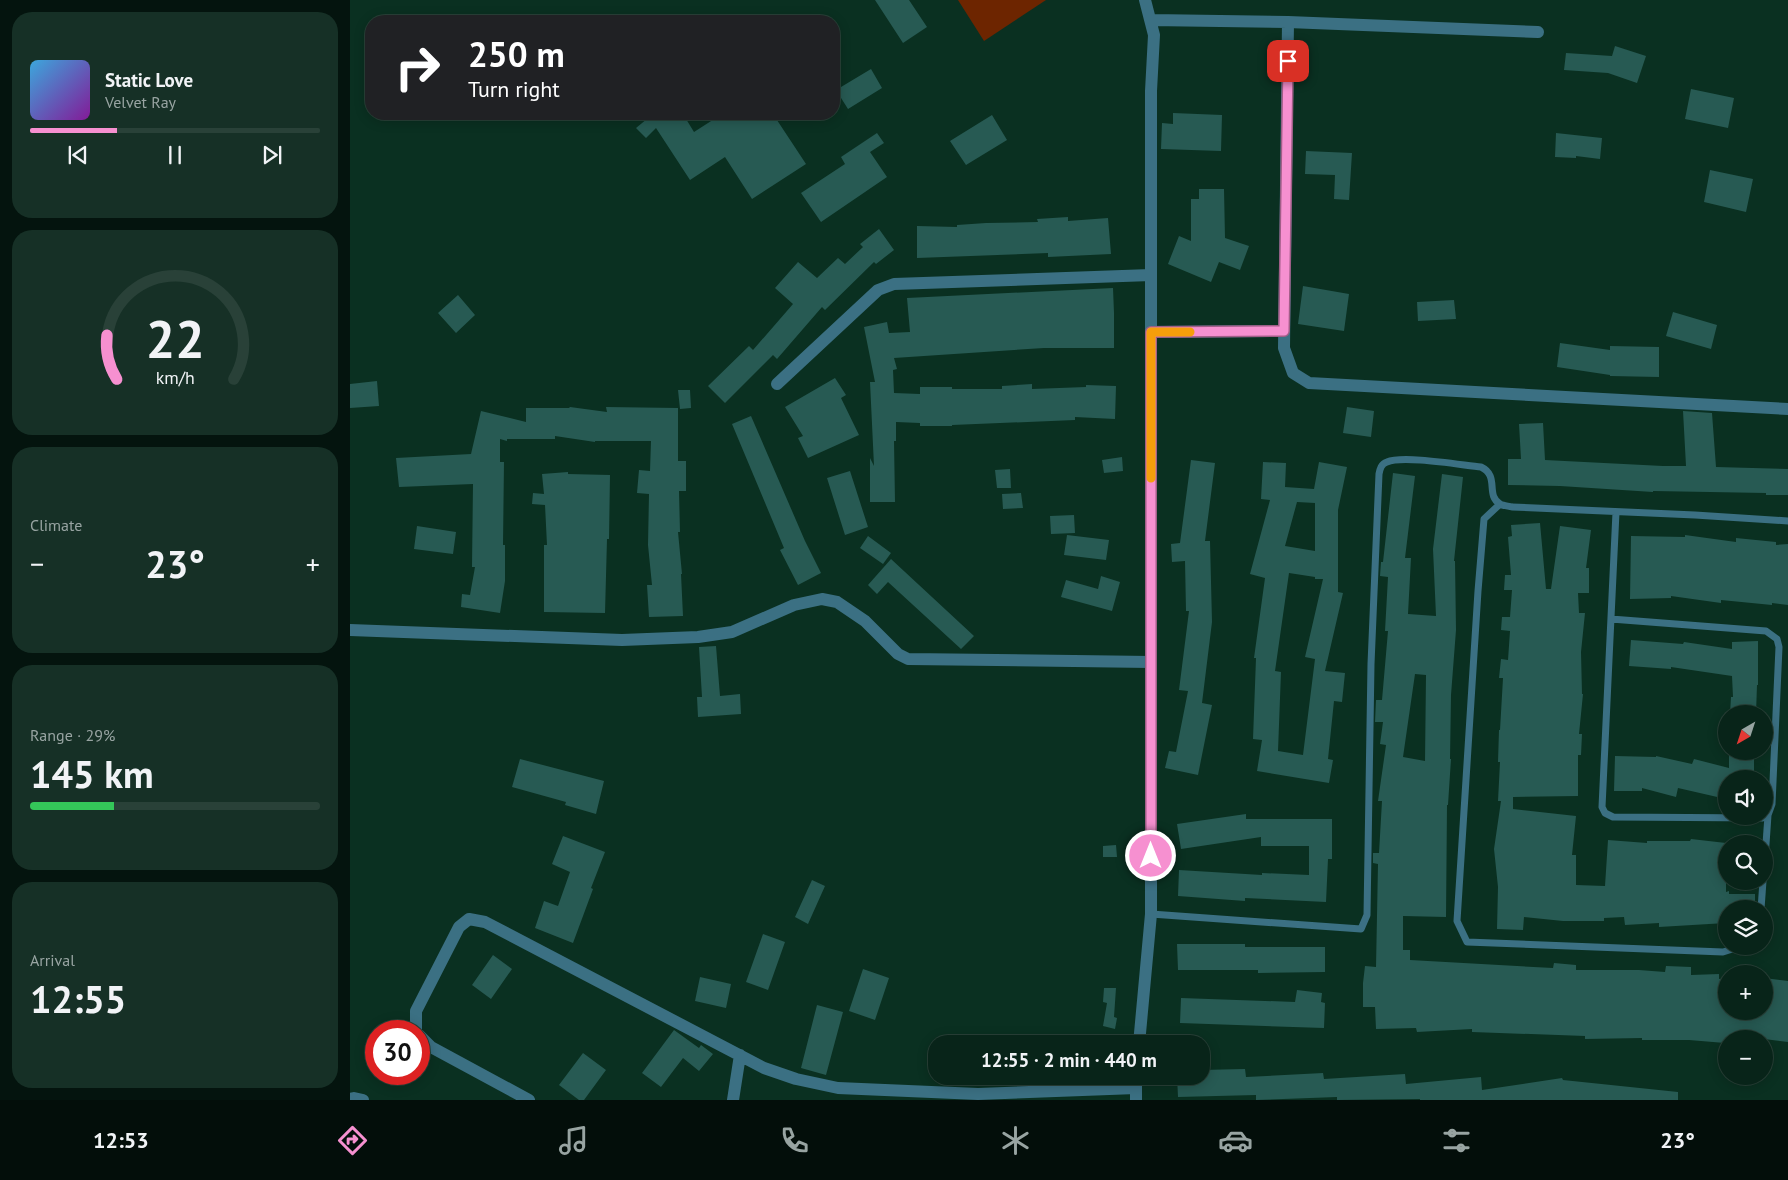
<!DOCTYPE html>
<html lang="en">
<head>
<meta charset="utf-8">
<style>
	body { margin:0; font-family:"PT Sans",sans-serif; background:#163026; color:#f1f3f6; height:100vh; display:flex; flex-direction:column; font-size:19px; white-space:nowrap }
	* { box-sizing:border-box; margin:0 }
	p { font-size:16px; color:#98a4a2 }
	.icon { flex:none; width:28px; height:28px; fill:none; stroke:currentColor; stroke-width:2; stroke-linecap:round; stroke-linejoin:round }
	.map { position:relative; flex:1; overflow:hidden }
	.details { display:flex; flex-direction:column; gap:12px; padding:12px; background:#04140e; width:350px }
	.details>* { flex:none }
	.guide { position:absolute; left:15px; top:15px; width:475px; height:105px; border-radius:20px; box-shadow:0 2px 12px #0003,0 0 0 1px #294138; background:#202124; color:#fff; overflow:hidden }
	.needle { width:32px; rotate:219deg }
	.controls { position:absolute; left:1368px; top:705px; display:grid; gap:10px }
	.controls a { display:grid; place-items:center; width:55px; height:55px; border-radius:50%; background:#082419; box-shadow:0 2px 12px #0003,0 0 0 1px #294138; font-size:25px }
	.speed { position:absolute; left:15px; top:1020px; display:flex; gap:10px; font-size:25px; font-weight:700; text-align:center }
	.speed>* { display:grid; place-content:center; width:65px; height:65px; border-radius:50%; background:#082419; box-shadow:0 2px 12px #0003,0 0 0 1px #294138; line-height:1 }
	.speed .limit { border:8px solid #d22; background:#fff; color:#111 }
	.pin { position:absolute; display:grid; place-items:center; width:42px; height:42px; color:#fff; margin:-21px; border-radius:10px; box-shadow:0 2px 8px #0006 }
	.me { position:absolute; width:55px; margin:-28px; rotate:0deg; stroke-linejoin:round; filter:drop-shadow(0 0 4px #0008) }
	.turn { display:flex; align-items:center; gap:18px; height:105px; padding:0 20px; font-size:22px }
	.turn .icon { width:65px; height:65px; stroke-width:2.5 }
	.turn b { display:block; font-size:35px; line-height:42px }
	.big { font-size:38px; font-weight:800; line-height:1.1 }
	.details .widget { flex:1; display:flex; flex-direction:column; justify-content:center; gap:8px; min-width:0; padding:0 18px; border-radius:20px; background:#163026 }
	.details .dial { align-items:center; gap:0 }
	.dial svg { height:130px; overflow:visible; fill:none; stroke:#294138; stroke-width:7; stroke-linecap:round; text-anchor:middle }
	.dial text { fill:#f1f3f6; stroke:none }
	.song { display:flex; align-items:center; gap:15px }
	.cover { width:60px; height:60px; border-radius:8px; background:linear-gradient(135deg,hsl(200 70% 55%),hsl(290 70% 35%)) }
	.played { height:5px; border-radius:2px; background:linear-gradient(90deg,#f690d0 30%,#294138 30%) }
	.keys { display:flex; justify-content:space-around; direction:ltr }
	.heat { display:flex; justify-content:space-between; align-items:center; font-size:28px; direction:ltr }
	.charge { height:8px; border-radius:4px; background:linear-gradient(90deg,#34c759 29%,#294138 0) }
	.trip { position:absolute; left:578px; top:1035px; width:282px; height:50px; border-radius:20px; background:#082419; box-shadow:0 2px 12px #0003,0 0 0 1px #294138; font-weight:800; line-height:50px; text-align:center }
	.tabs { display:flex; height:80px; justify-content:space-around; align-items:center; background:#030e0a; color:#98a4a2 }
	.tabs .icon { width:35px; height:35px }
	.tabs .on { color:#f690d0 }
	.tabs b { font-size:22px; color:#f1f3f6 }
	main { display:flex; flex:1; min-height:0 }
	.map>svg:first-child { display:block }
	.green { fill:#6d2500 }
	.building { fill:#275a53; fill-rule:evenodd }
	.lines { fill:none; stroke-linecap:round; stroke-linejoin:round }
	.lane { stroke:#3b7083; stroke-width:7 }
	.street { stroke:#3b7083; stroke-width:12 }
	.route-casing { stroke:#a05e87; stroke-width:12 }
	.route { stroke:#f690d0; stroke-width:9 }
	.slow { stroke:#f59e0b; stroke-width:9 }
</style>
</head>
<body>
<main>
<section class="details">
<div class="widget">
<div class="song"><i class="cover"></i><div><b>Static Love</b><p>Velvet Ray</p></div></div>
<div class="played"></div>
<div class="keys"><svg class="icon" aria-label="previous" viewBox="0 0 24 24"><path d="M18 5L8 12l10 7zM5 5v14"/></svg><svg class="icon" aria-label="pause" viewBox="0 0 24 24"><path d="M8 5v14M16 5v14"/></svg><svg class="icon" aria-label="next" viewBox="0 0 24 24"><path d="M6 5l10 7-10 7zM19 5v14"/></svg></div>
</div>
<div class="widget dial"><svg viewBox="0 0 100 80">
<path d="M14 69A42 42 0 1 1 86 69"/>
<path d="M14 69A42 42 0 0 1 8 42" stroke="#f690d0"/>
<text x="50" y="56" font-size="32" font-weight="700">22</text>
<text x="50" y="72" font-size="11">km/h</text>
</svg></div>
<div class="widget"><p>Climate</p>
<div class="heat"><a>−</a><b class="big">23°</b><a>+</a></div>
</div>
<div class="widget"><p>Range · 29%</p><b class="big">145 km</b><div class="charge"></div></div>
<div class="widget"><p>Arrival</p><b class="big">12:55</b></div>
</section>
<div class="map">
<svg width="1438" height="1100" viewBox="0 0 1438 1100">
	<rect width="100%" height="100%" fill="#0a3021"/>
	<path class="green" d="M608 0H696L634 41Z"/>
	<path class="building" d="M525 0H559L577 27 553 43Z
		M1265 46 1296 56 1287 83 1258 73 1214 70 1216 53 1262 56Z
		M521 69 532 88 498 109 486 90Z
		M1341 89 1384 98 1378 128 1335 119Z
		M823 113 872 115 871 151 811 149 812 123 823 124Z
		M303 114H333L344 132 372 114H423L456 164 402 199 375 157 340 180 306 128 296 138 286 128Z
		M642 115 657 140 616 165 600 141Z
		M527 133 534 143 520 152 537 177 471 222 451 193 495 164 491 157Z
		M1206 133 1252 138 1250 159 1226 156V158L1205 157Z
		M956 151 1002 153 999 200 984 199 985 175 955 174Z
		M1360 170 1403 179 1396 212 1354 202Z
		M849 189H874L875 238 899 246 890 270 869 262 861 282 818 264 829 236 841 241V199H849Z
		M718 217V221L758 218 761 254 698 257V253L567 258V226L607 227V225L636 223 688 222 687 219Z
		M529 229 544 250 526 264 524 262 475 310 472 307 427 359 423 355 375 403 358 386 399 346 403 350 443 304 425 288 448 262 467 278 488 258 495 264 513 247 510 244Z
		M953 286 999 294 994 331 948 324Z
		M763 288 764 313V348H694L544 358 547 369 543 370 544 393 570 394V387H602V389H652V386L682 384V389L736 387V385L766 386 765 419 725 417V420L602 425V426H570V423L546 422V441H544L545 502H520V458L524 466 520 382H525L514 327 537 322 539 333 560 332 557 298Z
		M108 295 125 315 106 333 88 313Z
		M1104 300 1106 319 1068 321 1067 302Z
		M1323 312 1367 325 1361 349 1316 336Z
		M1210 343 1260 350V346L1309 347V377L1260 376V375L1207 367Z
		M485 378 496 395 491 398 509 435 458 458 448 438 453 436 435 407Z
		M27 381 29 406 0 408V384Z
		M328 390H340L341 408 330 409Z
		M220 407 257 412 256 407 328 408V461H336V491H329L330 532H328L332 574H331L333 616 299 617 297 585H302L298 545 299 494 287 493 289 470 300 471 301 441H245V442L205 436V439H157V441L150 439V462H154L153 545H155V581L150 613 111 607 112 594 120 595 125 567H122L123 484 49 487 46 458 121 454 131 411 176 422V408H219Z
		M997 407 1024 411 1021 437 993 433Z
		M1333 411 1362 413 1366 467 1438 469V495H1416V493L1303 491V492L1210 486 1158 485V459H1171L1169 424 1193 423 1195 460 1313 466H1336Z
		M401 416 455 541 471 573 448 585 430 550 434 548 382 424Z
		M772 457 773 471 754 473 752 460Z
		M841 460 865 463 855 541H860L862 622 852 703 862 705 848 775 815 768 819 751 826 752 838 691 829 690 839 611H836L835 561 822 562 821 544 830 543Z
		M913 462 936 463 935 487 964 489 969 462 997 467 988 510V592L993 593 975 671 995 673 992 702 984 701 978 759 983 760 979 783 907 771 912 740 903 739 906 658H904L915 578 900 574 920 500 911 499ZM947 502 965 503V551L935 546ZM939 573 965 577V579H973L955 657 965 659 953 755 928 751 931 672 925 671Z
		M660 469 661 488H647L645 470Z
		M500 471 518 527 495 535 477 478Z
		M218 472V474L260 475 259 539H257L255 613 194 612V545H197L195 505 182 504 183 493 194 494 192 474Z
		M1043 473 1065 476 1055 558H1061L1058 614 1086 616 1083 549 1092 474 1113 477 1104 561H1105L1106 630 1101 695 1100 759H1101L1098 805H1097L1096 917 1053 916V950H1060V960L1203 968 1204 963 1226 965V970H1289L1315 972 1316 966 1341 967V975L1369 974V979L1376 978V1011L1414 1013V978L1438 981V1042L1414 1039H1375V1043L1339 1040H1292V1038L1235 1039V1036L1122 1032V1029L1067 1032 1066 1028 1026 1029 1025 1007H1013V983L1015 966 1026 967 1028 864 1023 863V853H1029L1032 801H1028L1036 745 1030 744 1033 722H1025L1026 700H1032L1038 631H1035L1038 577 1030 576 1031 562H1033ZM1065 674 1076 675 1075 761 1053 757Z
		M671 493 673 508 653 509 652 494Z
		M724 515 725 533 701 534 700 516Z
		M1190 523 1196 589H1201L1210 526 1241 530 1236 568H1239V593H1228L1229 613H1235L1231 652 1232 694H1233L1229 734H1232L1231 755H1228V796L1163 797V809L1226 816 1222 855H1226V885L1255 886 1258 840 1297 843V841H1340L1341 839 1376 843V892L1379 891V894H1405V909H1376V923L1309 927V923L1275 925 1274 917 1254 918V921H1213L1174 917 1173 930 1147 929 1148 887 1144 849 1151 801H1148L1150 762H1148L1149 730H1150L1153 678H1149L1151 659 1158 660 1160 631 1151 630 1152 617H1160L1162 590H1154L1155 575H1161L1158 537 1162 536 1161 525Z
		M67 526 106 532 103 554 64 549Z
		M717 535 759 540 756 560 714 555Z
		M1335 535 1386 542V538L1426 542V545L1438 544V605L1422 603V605L1371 600V603L1321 596V598L1280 599 1281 536 1335 537Z
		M518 536 541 553 533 564 510 548Z
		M541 559 624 636 611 649 538 582 527 594 518 585Z
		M751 576 770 582 762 611 711 597 716 580 748 589Z
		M1281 640 1333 644 1334 642 1382 649V642L1408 641V685H1407L1406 714H1380L1381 697H1383L1382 676 1321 667V669L1279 666Z
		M366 646 370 696 390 694 391 714 348 717 347 697H352L349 647Z
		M1379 751H1404V774L1407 775 1406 779H1376V799L1328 788 1326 797 1292 788V791H1264L1265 756 1306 757V756L1342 764 1344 759 1379 768Z
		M170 759 254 781 246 814 215 805 216 802 162 787Z
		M896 814V819H982V859H978L976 902 895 898V901L828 896 829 870 912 875V873L959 875V846H911V837L831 849 827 824Z
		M213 836 255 852 241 888 243 889 223 943 185 928 194 901 208 906 220 872 202 864Z
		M766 845 767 857H753V846Z
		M462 880 475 886 458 924 445 917Z
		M413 934 435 942 418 990 396 982Z
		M827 944H895V947H975V972L908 973V970H828Z
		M143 955 162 969 141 999 122 985Z
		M513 969 539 978 525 1020 499 1011Z
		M350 977 381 984 376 1008 345 1001Z
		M754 988H766L764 1017 767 1018 765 1029 753 1026 757 1003 753 1002Z
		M947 990 972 993 971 1002 975 1003 974 1028 830 1023 831 998 945 1002Z
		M467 1005 493 1012 476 1075 451 1068Z
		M324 1030 349 1048 351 1045 363 1054 349 1071 333 1058 311 1087 292 1073Z
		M233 1053 256 1070 234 1100H229L209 1085Z
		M895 1069 896 1077 973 1073 974 1079 1055 1074 1056 1084 1131 1077 1132 1090 1212 1078 1213 1080 1328 1092V1100H1070V1099L987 1100V1097L906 1100V1095L828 1097 827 1076H851V1070Z"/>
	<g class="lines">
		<path class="lane" d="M1150 504 1134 519 1128 591 1107 921 1117 942 1373 952 1392 946
			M1261 619 1416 631 1427 639 1429 647 1422 804 1418 815 1412 818 1263 817 1255 813 1252 807 1266 512
			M1414 873 1418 815
			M1411 909 1413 881
			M801 914 1011 929 1017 915 1021 664 1029 474C1030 469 1031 464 1037 462 1053 455 1111 465 1131 467 1150 476 1135 495 1150 504 1153 506 1159 506 1162 507L1345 515 1438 521"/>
		<path class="street" d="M801 20 938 22 1188 32
			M938 22 934 348 943 373 959 383 1438 409
			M801 332 934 331
			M427 384 528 290 544 284 801 275
			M0 630 272 640 348 637 382 632 444 605 472 599 487 602 515 621 548 654 558 659 801 662
			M66 1031V1011L109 927 119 919 135 922 414 1068 446 1079 488 1088 628 1094 786 1088
			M69 1035 81 1047 179 1100
			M789 1044 801 914V91L804 35 795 0
			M786 1076V1100
			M0 1099 4 1098 13 1100
			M383 1100 390 1055"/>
	</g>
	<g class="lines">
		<defs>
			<path id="route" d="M801 856V332L934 331 938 61"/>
		</defs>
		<use href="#route" class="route-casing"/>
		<use href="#route" class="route"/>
		<path class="slow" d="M801 478V332H840"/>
	</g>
</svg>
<div class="controls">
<a><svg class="needle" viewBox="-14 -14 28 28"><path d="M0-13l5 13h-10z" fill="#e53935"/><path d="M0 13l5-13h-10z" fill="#98a4a2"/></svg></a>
<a><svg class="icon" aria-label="sound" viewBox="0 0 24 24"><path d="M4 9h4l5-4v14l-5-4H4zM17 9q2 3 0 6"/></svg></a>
<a><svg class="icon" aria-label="search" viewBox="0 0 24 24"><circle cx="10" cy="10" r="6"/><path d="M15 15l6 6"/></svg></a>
<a><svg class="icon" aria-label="layers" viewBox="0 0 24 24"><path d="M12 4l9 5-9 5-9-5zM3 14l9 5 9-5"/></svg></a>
<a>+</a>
<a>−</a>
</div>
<div class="speed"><div class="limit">30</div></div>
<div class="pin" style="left:938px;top:61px;background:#d93025"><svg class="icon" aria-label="arrive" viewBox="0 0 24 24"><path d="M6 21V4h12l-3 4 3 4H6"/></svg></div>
<svg class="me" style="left:801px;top:856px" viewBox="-20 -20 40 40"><circle r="17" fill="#f690d0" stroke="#fff" stroke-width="3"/><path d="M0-11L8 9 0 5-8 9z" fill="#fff"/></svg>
<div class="trip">12:55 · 2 min · 440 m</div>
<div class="guide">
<div class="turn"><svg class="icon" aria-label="right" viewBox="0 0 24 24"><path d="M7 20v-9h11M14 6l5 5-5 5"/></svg><div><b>250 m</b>Turn right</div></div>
</div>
</div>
</main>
<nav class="tabs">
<b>12:53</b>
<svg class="icon on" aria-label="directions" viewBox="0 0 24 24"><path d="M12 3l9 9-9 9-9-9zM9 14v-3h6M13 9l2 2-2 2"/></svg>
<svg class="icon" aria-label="music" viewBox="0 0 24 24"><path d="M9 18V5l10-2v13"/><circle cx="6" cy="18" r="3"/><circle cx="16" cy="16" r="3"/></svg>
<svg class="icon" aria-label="phone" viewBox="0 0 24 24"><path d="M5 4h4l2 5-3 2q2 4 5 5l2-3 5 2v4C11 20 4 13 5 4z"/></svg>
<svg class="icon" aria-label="climate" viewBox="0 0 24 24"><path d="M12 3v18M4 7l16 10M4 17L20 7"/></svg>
<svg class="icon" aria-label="car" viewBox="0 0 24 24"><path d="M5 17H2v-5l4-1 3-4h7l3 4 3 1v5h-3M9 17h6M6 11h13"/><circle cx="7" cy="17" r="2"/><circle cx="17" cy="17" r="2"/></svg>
<svg class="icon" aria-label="filters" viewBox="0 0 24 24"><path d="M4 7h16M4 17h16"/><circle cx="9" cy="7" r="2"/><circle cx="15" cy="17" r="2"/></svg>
<b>23°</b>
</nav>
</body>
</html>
